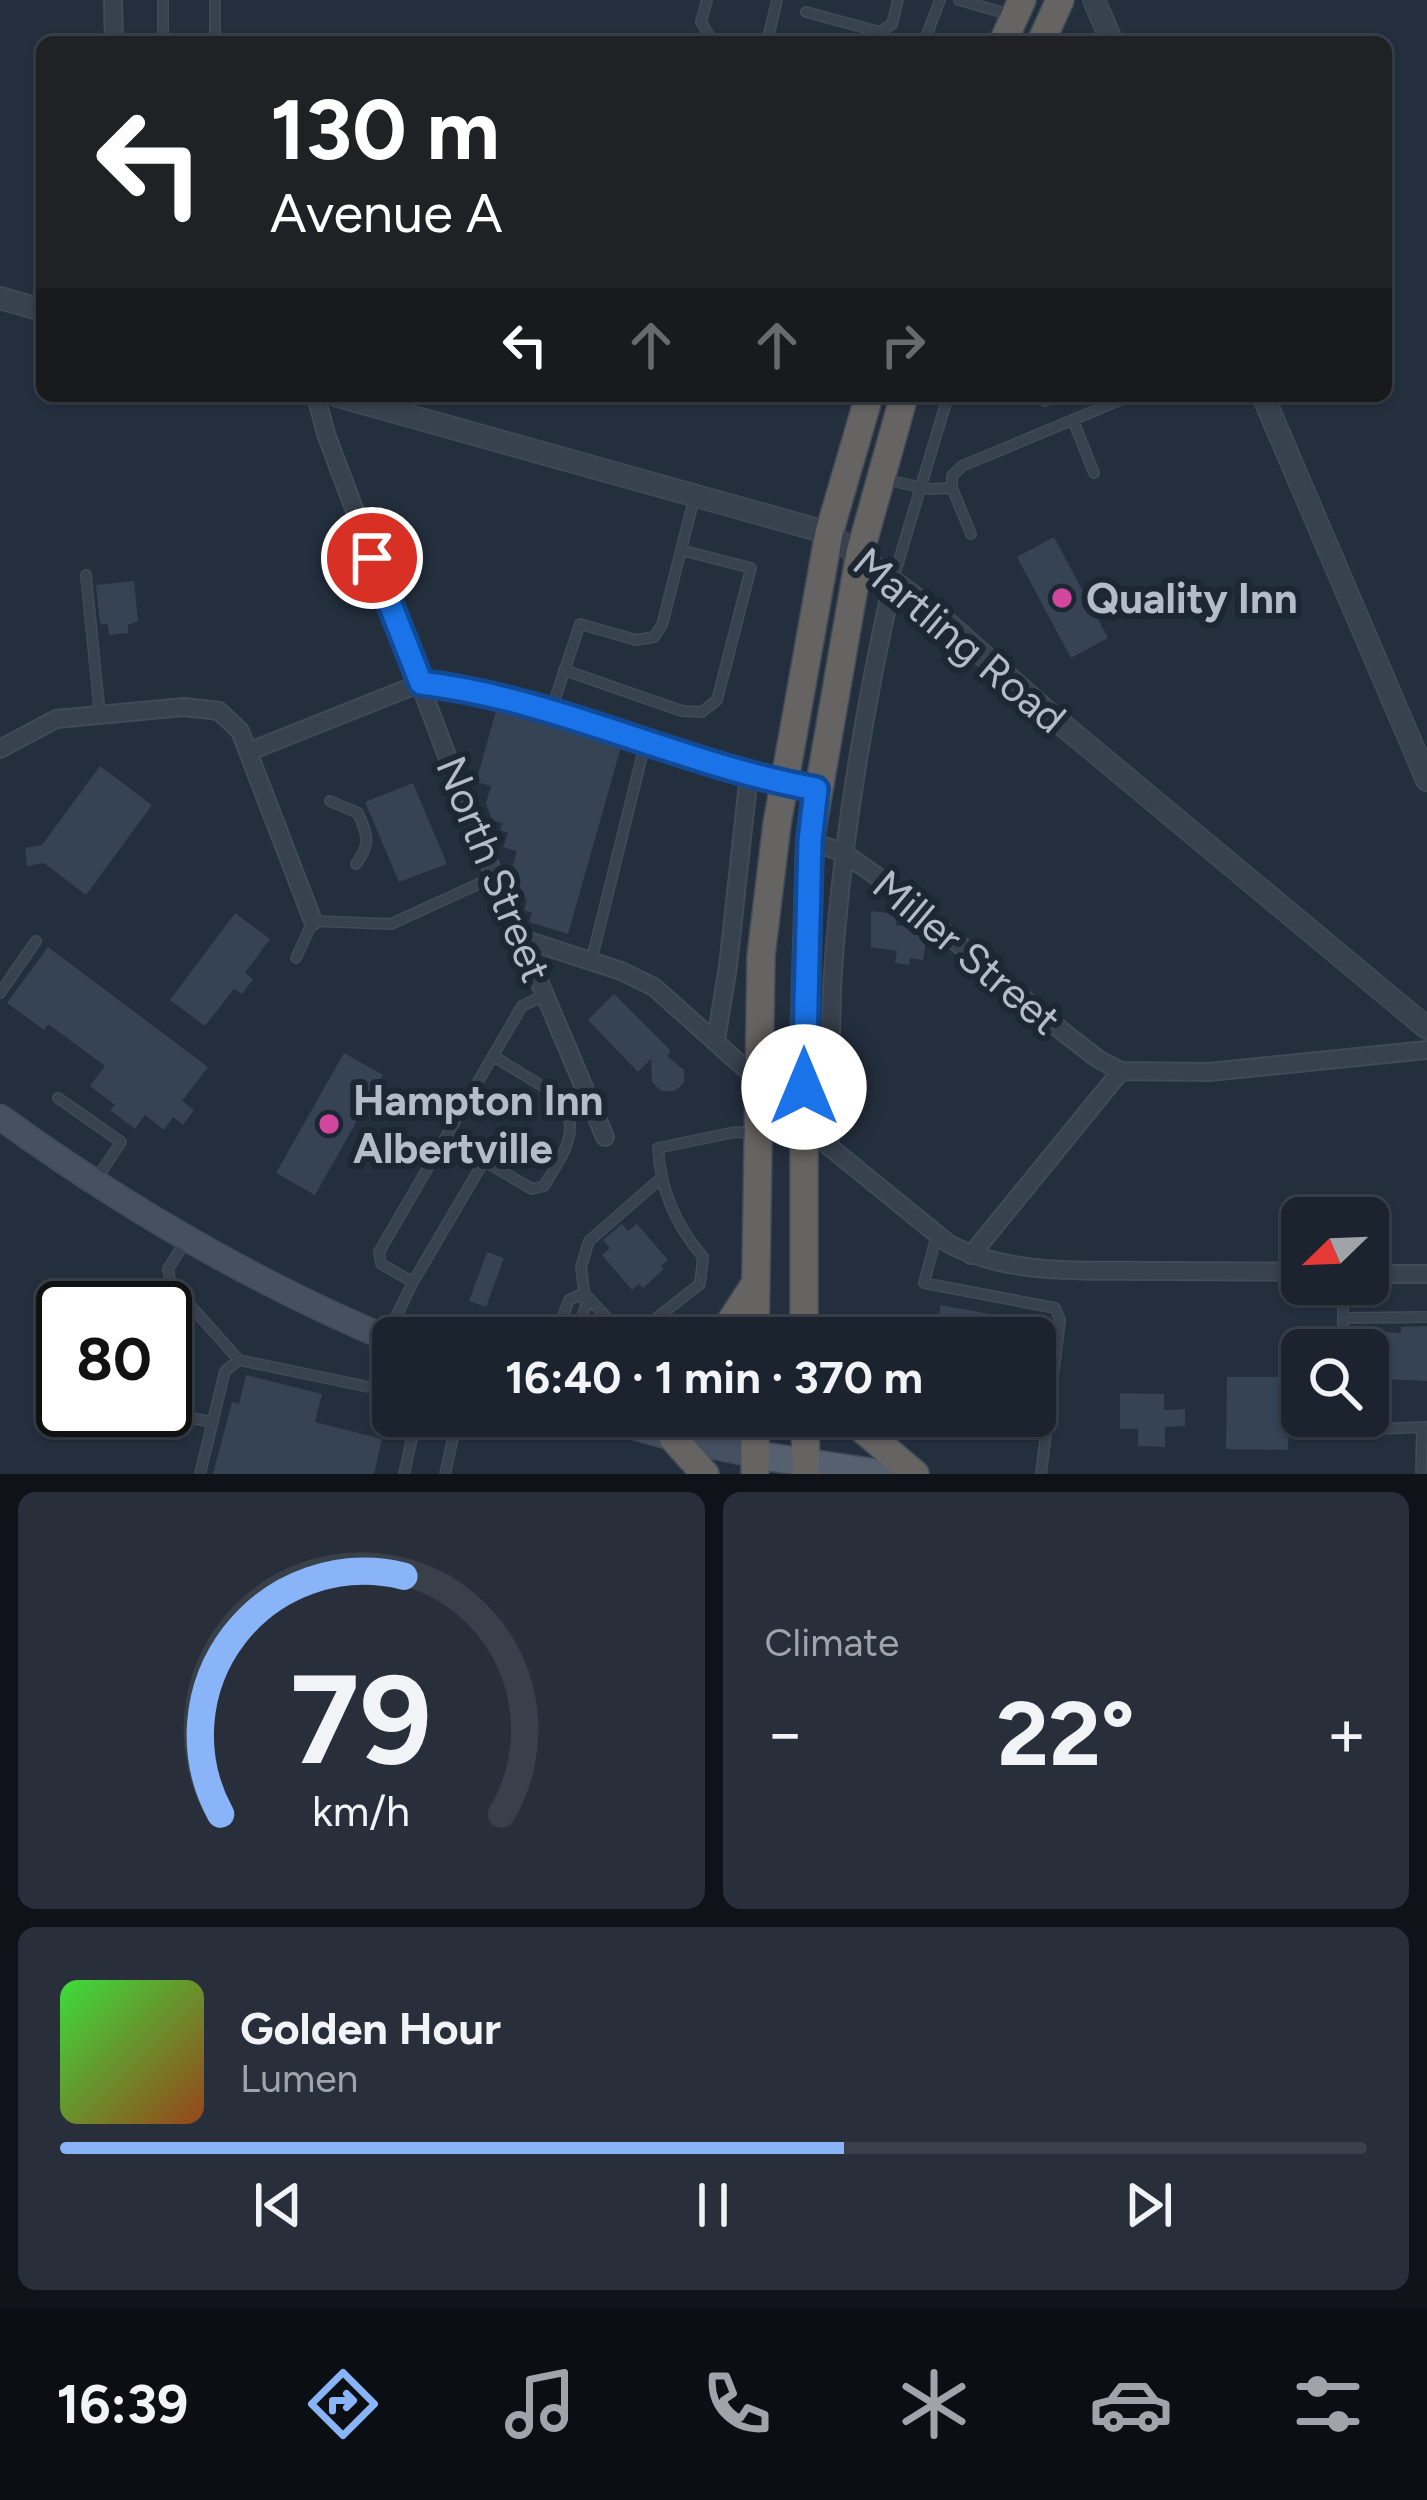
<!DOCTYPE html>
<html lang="en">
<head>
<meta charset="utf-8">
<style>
	body { margin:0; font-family:Figtree,sans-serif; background:#282f3a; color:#f1f3f6; height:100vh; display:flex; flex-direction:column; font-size:45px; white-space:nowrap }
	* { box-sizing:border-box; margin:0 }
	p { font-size:39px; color:#a0a4aa }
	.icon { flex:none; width:66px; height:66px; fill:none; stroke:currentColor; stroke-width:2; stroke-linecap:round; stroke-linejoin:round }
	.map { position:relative; height:1474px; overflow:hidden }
	.panel { display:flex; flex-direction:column; gap:18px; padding:18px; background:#0f1319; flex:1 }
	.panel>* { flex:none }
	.guide { position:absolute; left:36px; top:36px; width:1356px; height:366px; border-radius:18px; box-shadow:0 3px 9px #0004,0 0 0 3px #39404a; background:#202124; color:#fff; overflow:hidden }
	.needle { width:78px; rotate:247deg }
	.controls { position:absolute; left:1281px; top:1197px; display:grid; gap:24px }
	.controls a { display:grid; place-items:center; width:108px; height:108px; border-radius:18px; background:#1b232e; box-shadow:0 3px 9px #0004,0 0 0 3px #39404a; font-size:60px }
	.speed { position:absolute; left:36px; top:1281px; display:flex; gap:24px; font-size:60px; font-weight:700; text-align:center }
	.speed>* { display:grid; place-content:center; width:156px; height:156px; border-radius:50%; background:#1b232e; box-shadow:0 3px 9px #0004,0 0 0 3px #39404a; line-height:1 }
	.speed .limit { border:6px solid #111; border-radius:18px; background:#fff; color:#111 }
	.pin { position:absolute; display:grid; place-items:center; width:102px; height:102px; color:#fff; margin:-51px; border:6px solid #fff; border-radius:50%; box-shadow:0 3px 12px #0007 }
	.me { position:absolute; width:132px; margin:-66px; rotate:0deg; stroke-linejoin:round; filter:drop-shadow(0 0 9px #0008) }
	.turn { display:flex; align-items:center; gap:42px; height:252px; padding:0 36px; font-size:54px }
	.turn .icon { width:156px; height:156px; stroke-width:2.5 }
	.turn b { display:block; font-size:84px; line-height:102px }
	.lanes { display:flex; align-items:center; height:114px; padding:0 36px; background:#0003; justify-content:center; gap:60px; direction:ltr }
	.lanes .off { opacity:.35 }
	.big { font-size:90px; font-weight:700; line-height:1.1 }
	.panel .widget { flex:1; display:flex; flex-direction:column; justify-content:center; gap:18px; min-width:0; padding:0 42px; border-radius:18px; background:#282f3a }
	.panel .dial { align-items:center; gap:0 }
	.dial svg { height:312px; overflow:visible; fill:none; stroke:#39404a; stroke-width:7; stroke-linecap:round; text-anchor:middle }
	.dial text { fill:#f1f3f6; stroke:none }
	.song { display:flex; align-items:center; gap:36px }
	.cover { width:144px; height:144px; border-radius:18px; background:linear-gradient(135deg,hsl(120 70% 55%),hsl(20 70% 35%)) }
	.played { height:12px; border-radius:6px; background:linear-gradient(90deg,#8ab4f8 60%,#39404a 60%) }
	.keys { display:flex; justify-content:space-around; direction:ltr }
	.heat { display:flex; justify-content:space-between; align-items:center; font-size:66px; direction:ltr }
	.panel .tiles { flex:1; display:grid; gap:18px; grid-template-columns:1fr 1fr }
	.widget:last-child { grid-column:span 2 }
	.trip { position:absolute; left:372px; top:1317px; width:684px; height:120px; border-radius:18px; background:#1b232e; box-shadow:0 3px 9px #0004,0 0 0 3px #39404a; font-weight:700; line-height:120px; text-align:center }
	.tab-bar { display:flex; height:192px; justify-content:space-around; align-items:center; background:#0b0e12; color:#a0a4aa }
	.tab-bar .icon { width:84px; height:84px }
	.tab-bar .active { color:#8ab4f8 }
	.tab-bar b { font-size:54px; color:#f1f3f6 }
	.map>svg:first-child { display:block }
	.building { fill:#364354 }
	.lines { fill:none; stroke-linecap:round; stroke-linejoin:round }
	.service-casing { stroke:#414a57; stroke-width:12 }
	.minor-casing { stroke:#414a57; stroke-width:20 }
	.tertiary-casing { stroke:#414a57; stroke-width:24 }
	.secondary-casing { stroke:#414a57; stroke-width:27 }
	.primary-casing { stroke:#414a57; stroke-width:30 }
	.trunk-casing { stroke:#434c59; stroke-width:30 }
	.service { stroke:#38414e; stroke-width:9 }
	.minor { stroke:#38414e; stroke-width:16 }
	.tertiary { stroke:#38414e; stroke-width:21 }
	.secondary { stroke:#465061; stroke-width:24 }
	.primary { stroke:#56606e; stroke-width:27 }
	.trunk { stroke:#656462; stroke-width:27 }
	.route-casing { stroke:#114b97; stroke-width:30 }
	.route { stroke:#1a73e8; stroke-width:21 }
	.hotel-dot { fill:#d1479c; stroke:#1d2633; stroke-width:4.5 }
	.labels { text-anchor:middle; stroke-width:12; stroke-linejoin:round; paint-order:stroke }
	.poi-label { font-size:42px; font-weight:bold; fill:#b4bcc9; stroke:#1d2633; text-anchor:start }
	.street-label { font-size:42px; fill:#b4bcc9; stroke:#1d2633 }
</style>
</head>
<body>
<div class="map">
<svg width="1427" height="1474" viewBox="0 0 1427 1474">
	<rect width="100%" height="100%" fill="#242f3e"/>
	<path class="building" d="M1054 537 1108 638 1071 658 1017 557Z
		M134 581 138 621 128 625V633L109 635 108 625 100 623 96 585Z
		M496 711 621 747 568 934 529 922 532 913 524 910 527 899 517 896 520 884 509 878 517 851 503 847 508 833 500 830 502 823 492 820 486 803 491 786 476 782Z
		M100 766 152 805 86 895 44 863 27 866 25 848 42 845Z
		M413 783 447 864 399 882 365 802Z
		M871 911 898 914 896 925 920 928 927 934 923 960 910 958 909 965 895 963 897 951 871 947Z
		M235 913 270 939 245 973 253 979 242 994 234 989 205 1026 170 1000Z
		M48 947 208 1067 182 1101 194 1110 183 1125 173 1117 164 1130 145 1115 135 1129 110 1110 115 1105 90 1086 105 1066 48 1024 44 1030 7 1003Z
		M614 994 671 1051 667 1056 684 1070V1083L675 1091H661L652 1082 651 1059 638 1072 588 1020Z
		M344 1053 383 1075 315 1195 276 1173Z
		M622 1224 628 1231 637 1224 668 1260 661 1266 664 1269 643 1288 639 1284 632 1290 602 1255 610 1248 603 1240Z
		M487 1252 504 1258 486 1307 469 1301Z
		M941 1305 1028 1321 1025 1338H934Z
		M1427 1326V1381L1384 1379 1386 1332 1401 1333V1327Z
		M246 1375 322 1394 315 1422 382 1439 374 1474H213L232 1402 239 1404Z
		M1227 1377H1290L1288 1450 1226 1449Z
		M1120 1393 1164 1394V1410L1185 1409V1426L1165 1427V1447L1138 1446V1429H1120Z"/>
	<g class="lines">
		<defs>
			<path id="service" d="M707 0 701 22 713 42
				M959 0 1011 15
				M806 12 880 32 892 24 898 0
				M163 42V0
				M215 42V0
				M767 42 777 0
				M924 42 940 0
				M1037 396 1045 401 1056 396
				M1073 420 1094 473
				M887 480 929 489 952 488
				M971 534 952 488V476L962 466 1130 396
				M86 575 100 715
				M893 580 948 396
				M564 670 682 711 702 712 717 700 751 568 681 550
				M551 711 580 624 636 640 654 637 662 625 695 495
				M330 801 358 813C368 836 371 844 356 864
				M296 958 313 921 391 924 496 876
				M591 962 646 740
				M0 993 36 941
				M58 1098 121 1142 97 1178
				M445 1138 532 1189 544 1186C562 1155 583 1131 560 1097L493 1056
				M937 1234 924 1283 1055 1308 1060 1320 1041 1474
				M187 1239 168 1269 171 1284 239 1360 393 1392
				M413 1282 381 1264 379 1252 522 1006 545 995
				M584 1293 626 1338
				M1343 1318 1427 1317
				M388 1333 413 1282 484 1161
				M555 1338 569 1300 584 1293
				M574 1338 586 1306 581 1267 589 1241 660 1179
				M631 1338 700 1284 703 1257C675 1224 661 1191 658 1148L735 1132 752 1133
				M1343 1350V1284
				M43 1386 63 1390
				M103 1410 101 1419 154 1429 158 1412 213 1422
				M1349 1416V1430L1427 1427
				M200 1474 225 1371 239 1360
				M404 1474 417 1416
				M445 1474 458 1416
				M1421 1474 1422 1427"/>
			<path id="minor" d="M113 0 114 42
				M316 396 326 434 473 825 605 1137
				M0 749 56 719 184 707 219 711 240 731 313 921
				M248 752 421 683 529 705 749 774 816 789
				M810 841 844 853 885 882 1062 1031 1098 1059 1121 1071 1209 1072 1427 1050
				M523 939 621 971 654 987 758 1080
				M716 1040 728 966 749 774
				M757 1119 804 1126 949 1244C1010 1276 1084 1270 1152 1271 1202 1271 1252 1271 1302 1272
				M829 1147C833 1089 829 1030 833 972 842 840 864 709 893 580
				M971 1255 1121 1071
				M1368 1274H1427"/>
			<path id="tertiary" d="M1094 0 1112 42
				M0 298 42 310
				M338 396 829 533 941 618 1047 712 1427 1028
				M1263 396 1427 780"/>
			<path id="secondary" d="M0 1117C123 1206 253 1282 393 1341
				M596 1416 673 1438 756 1455"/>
			<path id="primary" d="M756 1455 883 1474"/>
			<path id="trunk" d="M1003 42 1022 0
				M1041 42 1060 0
				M720 1338 755 1284
				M755 1338 761 956 777 824 829 533 869 396
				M804 1338V1048L810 841 860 553 904 396
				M755 1416V1474
				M805 1416 806 1474
				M847 1416 915 1474
				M600 1417 602 1416
				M673 1438 705 1474"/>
		</defs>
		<use href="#service" class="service-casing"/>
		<use href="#minor" class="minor-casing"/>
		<use href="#tertiary" class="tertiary-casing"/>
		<use href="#secondary" class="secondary-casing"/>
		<use href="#primary" class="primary-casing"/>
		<use href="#trunk" class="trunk-casing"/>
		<use href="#service" class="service"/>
		<use href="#minor" class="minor"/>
		<use href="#tertiary" class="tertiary"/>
		<use href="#secondary" class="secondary"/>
		<use href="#primary" class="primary"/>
		<use href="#trunk" class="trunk"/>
	</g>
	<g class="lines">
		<defs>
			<path id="route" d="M372 558 421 683C557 699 682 765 816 789L810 841 804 1087"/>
		</defs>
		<use href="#route" class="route-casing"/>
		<use href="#route" class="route"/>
	</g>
	<g class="hotel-dot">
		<circle cx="1062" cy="598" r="12"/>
		<circle cx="329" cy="1124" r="12"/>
	</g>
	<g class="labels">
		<g class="poi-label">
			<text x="1086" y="613">Quality Inn</text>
			<text x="353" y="1115">Hampton Inn<tspan x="353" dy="48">Albertville</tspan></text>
		</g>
		<g class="street-label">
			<text transform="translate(960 640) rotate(40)" y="15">Martling Road</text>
			<text transform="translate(494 869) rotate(68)" y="15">North Street</text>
			<text transform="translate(967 952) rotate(40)" y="15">Miller Street</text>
		</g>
	</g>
</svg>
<div class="controls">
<a><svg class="needle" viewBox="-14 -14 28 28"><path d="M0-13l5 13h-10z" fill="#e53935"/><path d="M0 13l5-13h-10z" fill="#a0a4aa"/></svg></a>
<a><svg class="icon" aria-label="search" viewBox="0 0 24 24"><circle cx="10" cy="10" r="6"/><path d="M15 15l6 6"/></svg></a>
</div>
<div class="speed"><div class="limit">80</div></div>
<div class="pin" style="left:372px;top:558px;background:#d93025"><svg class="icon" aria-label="arrive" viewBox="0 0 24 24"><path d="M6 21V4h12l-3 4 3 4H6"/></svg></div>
<svg class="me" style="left:804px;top:1087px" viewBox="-20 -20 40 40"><circle r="19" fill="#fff"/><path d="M0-13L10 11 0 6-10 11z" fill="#1a73e8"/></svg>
<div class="trip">16:40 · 1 min · 370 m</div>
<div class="guide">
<div class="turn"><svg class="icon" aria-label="left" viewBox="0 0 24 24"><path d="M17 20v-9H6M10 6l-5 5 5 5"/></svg><div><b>130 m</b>Avenue A</div></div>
<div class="lanes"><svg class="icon" aria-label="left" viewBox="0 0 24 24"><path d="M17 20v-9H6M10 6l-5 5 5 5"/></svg><svg class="icon off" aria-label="ahead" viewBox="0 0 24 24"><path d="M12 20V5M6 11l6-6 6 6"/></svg><svg class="icon off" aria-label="ahead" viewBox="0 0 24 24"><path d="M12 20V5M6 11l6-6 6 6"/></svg><svg class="icon off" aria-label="right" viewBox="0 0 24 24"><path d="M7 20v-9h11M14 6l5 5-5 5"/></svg></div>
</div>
</div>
<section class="panel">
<div class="tiles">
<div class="widget dial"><svg viewBox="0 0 100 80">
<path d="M14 69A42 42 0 1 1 86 69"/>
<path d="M14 69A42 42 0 0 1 61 8" stroke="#8ab4f8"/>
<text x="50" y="56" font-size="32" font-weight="700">79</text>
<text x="50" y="72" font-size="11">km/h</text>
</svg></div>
<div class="widget"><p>Climate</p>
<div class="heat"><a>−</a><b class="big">22°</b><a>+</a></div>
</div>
<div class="widget">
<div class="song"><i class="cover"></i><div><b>Golden Hour</b><p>Lumen</p></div></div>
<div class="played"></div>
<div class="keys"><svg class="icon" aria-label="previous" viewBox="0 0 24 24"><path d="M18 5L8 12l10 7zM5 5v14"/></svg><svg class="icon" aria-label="pause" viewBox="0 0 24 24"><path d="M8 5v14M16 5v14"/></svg><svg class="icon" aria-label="next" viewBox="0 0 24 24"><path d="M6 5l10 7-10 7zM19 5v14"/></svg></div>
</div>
</div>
</section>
<nav class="tab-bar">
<b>16:39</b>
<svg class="icon active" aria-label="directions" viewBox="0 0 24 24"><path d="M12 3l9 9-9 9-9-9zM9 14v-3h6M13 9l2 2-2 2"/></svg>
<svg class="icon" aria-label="music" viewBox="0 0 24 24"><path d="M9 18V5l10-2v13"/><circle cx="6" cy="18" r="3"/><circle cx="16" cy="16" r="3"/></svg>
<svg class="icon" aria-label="phone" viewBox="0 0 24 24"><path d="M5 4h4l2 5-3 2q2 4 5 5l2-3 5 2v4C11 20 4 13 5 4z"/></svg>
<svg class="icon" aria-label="climate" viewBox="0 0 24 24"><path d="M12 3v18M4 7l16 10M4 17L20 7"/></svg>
<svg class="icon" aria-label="car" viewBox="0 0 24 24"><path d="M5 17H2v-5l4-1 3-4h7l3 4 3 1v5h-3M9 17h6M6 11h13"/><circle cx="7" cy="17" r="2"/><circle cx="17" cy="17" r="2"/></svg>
<svg class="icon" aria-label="filters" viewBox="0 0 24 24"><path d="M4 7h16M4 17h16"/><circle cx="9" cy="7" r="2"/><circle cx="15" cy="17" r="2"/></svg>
</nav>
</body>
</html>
